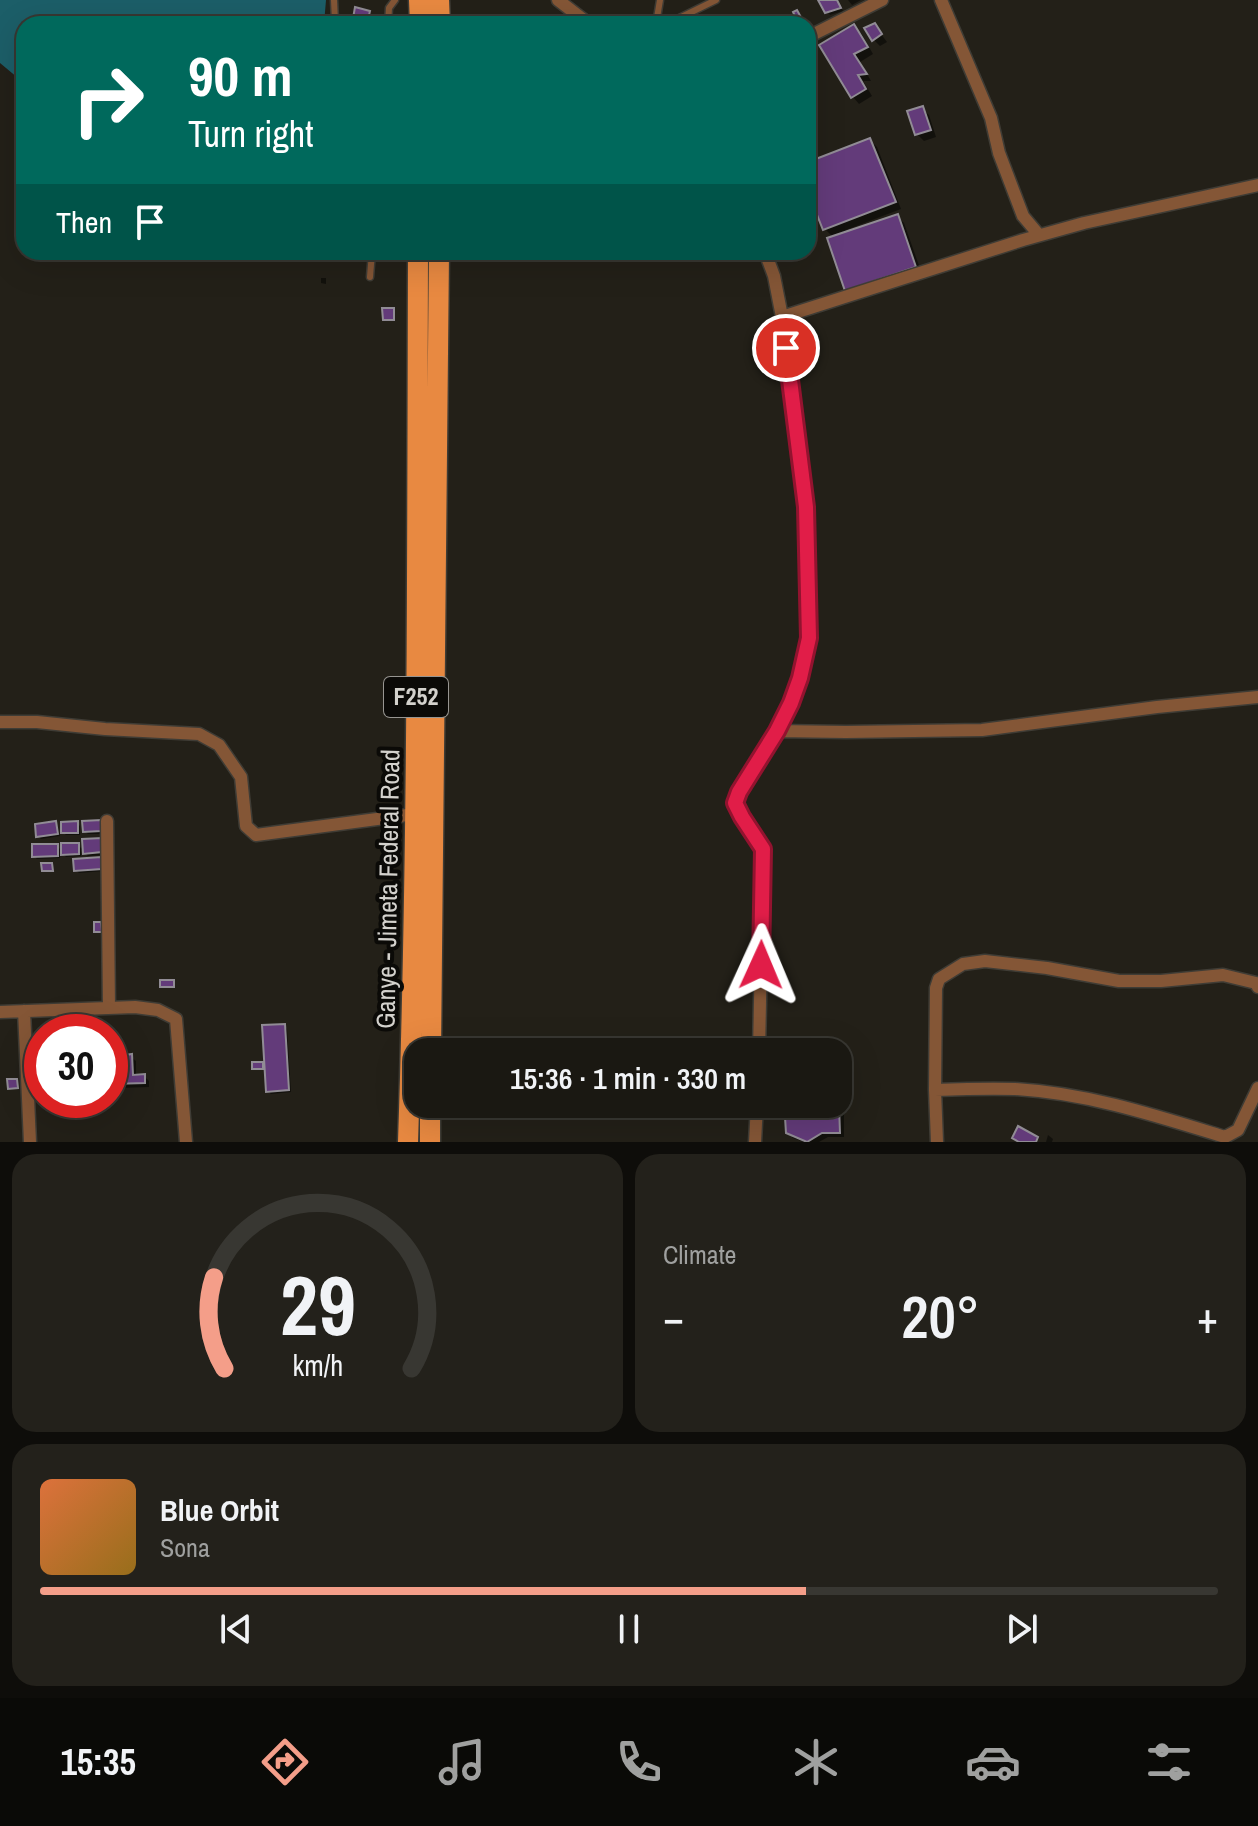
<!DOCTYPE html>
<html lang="en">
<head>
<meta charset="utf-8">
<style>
	body { margin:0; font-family:"Archivo Narrow",sans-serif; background:#23211b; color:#f1f3f6; height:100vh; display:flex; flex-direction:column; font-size:30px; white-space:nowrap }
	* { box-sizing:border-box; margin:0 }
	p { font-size:26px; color:#9fa09f }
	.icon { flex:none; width:44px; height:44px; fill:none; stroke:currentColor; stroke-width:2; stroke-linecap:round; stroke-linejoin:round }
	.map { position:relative; height:1142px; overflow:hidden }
	.side { display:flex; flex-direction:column; gap:12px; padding:12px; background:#0e0d0a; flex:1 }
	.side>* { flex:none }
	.banner { position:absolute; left:16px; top:16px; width:800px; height:244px; border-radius:24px; box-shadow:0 8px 32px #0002,0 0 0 2px #383732; background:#00695c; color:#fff; overflow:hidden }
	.speed { position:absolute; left:24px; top:1014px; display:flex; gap:16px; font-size:40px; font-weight:700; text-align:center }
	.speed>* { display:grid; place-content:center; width:104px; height:104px; border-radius:50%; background:#1a1812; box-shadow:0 8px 32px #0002,0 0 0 2px #383732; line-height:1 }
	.speed .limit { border:12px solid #d22; background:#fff; color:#111 }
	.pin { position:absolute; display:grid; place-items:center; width:68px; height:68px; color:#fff; margin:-34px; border:4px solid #fff; border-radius:50%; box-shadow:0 2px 8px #0007 }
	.me { position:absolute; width:88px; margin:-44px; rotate:1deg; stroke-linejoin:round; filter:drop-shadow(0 0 6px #0008) }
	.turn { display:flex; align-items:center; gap:28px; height:168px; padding:0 40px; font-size:36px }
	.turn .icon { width:104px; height:104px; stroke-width:2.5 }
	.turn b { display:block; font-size:56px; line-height:68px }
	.then { display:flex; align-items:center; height:76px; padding:0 40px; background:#0003; gap:16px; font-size:30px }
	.big { font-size:60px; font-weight:600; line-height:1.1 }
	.side .widget { flex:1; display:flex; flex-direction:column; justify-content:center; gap:12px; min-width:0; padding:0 28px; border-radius:24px; background:#23211b }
	.side .dial { align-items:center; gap:0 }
	.dial svg { height:208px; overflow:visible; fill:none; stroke:#383732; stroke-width:7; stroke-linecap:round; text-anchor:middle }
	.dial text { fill:#f1f3f6; stroke:none }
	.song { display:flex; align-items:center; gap:24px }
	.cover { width:96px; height:96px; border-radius:12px; background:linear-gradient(135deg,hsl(20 70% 55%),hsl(40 70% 35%)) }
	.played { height:8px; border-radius:4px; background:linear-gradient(90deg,#f49e89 65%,#383732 65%) }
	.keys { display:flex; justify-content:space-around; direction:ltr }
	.heat { display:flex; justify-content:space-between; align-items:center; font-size:44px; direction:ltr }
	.side .tiles { flex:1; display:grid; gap:12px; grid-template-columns:1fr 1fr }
	.widget:last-child { grid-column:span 2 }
	.trip { position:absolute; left:404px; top:1038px; width:448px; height:80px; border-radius:24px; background:#1a1812; box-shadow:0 8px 32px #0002,0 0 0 2px #383732; font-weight:600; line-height:80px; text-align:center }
	.menu { display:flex; height:128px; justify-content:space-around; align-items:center; background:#0a0a07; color:#9fa09f }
	.menu .icon { width:56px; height:56px }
	.menu .active { color:#f49e89 }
	.menu b { font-size:36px; color:#f1f3f6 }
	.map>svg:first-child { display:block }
	.water { fill:#1c5e68 }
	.shadow { fill:#0007 }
	.building { fill:#633b7a; stroke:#918c95; stroke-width:2 }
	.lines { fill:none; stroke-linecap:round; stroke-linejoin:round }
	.service-casing { stroke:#3f3c35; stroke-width:9 }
	.minor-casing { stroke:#3f3c35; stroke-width:15 }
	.primary-casing { stroke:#3f3c35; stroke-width:23 }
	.service { stroke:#845636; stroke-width:6 }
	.minor { stroke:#845636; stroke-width:12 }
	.primary { stroke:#e88941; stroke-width:20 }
	.route-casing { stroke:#92132f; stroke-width:20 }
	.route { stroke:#e11d48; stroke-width:14 }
	.labels { text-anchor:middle; stroke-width:8; stroke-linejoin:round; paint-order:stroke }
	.shield { fill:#0b0a07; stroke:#979591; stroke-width:2 }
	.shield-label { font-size:24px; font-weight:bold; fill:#d3d1cc }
	.street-label { font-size:26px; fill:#d3d1cc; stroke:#0b0a07 }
</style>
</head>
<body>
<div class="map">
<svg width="1258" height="1142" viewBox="0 0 1258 1142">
	<rect width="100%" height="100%" fill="#232018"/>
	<path class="water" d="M0 0H326L324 24H24V83L0 63Z"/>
	<path class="shadow" d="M820 0H837L843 11 830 15Z
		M848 0H861L852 5Z
		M854 26 861 33 873 54 860 62 871 81H863L872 96 859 104 853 97Z
		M875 26 887 42 880 46 873 39Z
		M922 109 929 115 936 137 924 141 917 134Z
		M870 140 877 147 901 209 846 230 847 234 897 216 904 223 922 274 854 297 834 238 825 229 808 187V164Z
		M321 278H326V284L321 283Z
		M100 822 103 825V834H88L85 832Z
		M55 823 58 826 60 836 41 839 38 836Z
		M77 823 80 826V835H66L63 832Z
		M101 840 104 855 88 856 81 849V856L66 857 60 851V858L37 859 34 856 57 846 63 852 78 845 85 852Z
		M100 859 103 862 104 871 79 873 76 870Z
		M284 1026 287 1029 291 1092 271 1094 268 1091 267 1069 254 1068 262 1064 267 1069Z
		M124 1051 136 1061V1077L144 1076 149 1081V1087L118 1088 113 1083Z
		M839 1107 844 1112V1137H828L819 1142H804L793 1138 788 1132Z
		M1048 1135 1053 1139 1052 1142H1046Z"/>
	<path class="building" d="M818 0H837L841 8 825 13Z
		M355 7 370 11 367 24H352Z
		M797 10 803 21 798 23 793 12Z
		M875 23 882 34 872 41 864 28Z
		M854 24 868 47 854 54 867 74 858 75 866 89 851 98 819 45Z
		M923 106 931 130 915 135 907 111Z
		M870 138 896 202 823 230 808 192V162Z
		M898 214 916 267 845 291 827 238Z
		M382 308H394V320H383Z
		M101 820V831L83 832 82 821Z
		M56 821 58 834 36 837 35 824Z
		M78 821V833H61V822Z
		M102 838V852L83 854 82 839Z
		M61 843H79V854L61 855Z
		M32 844H58V856L32 857Z
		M101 857 102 869 74 871 73 859Z
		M41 863H52L53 871H42Z
		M94 922H101L102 932H94Z
		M160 980H174V987H160Z
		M285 1024 289 1090 266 1092 262 1025Z
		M125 1049V1055L132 1054 133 1075 145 1074V1083L111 1084 110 1050Z
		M252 1062H263V1069H252Z
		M7 1079H17L18 1088 8 1089Z
		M839 1105 840 1133H822L807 1142 786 1133 785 1117H792V1106Z
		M1018 1126 1038 1137 1036 1142H1019L1012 1138Z"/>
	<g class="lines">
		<defs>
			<path id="service" d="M334 0 335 21
				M388 24 389 8 395 0
				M656 24 660 0
				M667 24 716 0
				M370 277 372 252"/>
			<path id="minor" d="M558 0 589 24
				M941 0 991 118 999 153 1023 216 1039 235
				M808 37 882 0
				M782 317 1023 240 1084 223 1258 185
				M0 722H37L105 729 199 734 219 745 241 777 246 826 256 835 415 814
				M777 731 846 732 982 730 1157 707 1258 697
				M107 821 109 1008
				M24 1011 30 1142
				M0 1012 135 1007 158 1010 176 1019 186 1142
				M759 1052 763 849 742 817 735 803 739 792 777 731 791 703 800 678 809 638 806 507 782 317 774 276 765 252
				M935 1090C961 1089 988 1088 1015 1089 1087 1093 1157 1116 1225 1137L1238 1130 1258 1088
				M755 1142 757 1104
				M937 1142 935 1090 936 988 939 979 963 964 985 961 1047 968 1119 981H1161L1223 975 1256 983 1258 987"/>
			<path id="primary" d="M419 0 420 24
				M439 0 440 24
				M431 1052 439 252
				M408 1142C418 845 417 549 418 252
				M430 1142V1104"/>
		</defs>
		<use href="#service" class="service-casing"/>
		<use href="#minor" class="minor-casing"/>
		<use href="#primary" class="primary-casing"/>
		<use href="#service" class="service"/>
		<use href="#minor" class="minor"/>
		<use href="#primary" class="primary"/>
	</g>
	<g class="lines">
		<defs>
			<path id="route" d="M761 965 763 849 742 817 735 803 739 792 777 731 791 703 800 678 809 638 806 507 786 348"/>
		</defs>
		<use href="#route" class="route-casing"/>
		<use href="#route" class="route"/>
	</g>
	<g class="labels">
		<rect class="shield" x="384" y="677" width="64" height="40" rx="6"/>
		<g class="shield-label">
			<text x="416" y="705">F252</text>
		</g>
		<g class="street-label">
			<text transform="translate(388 889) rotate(-89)" y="9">Ganye - Jimeta Federal Road</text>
		</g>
	</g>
</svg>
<div class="speed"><div class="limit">30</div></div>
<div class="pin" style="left:786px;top:348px;background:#d93025"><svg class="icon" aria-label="arrive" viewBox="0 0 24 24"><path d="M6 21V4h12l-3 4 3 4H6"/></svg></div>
<svg class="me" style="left:761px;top:965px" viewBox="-20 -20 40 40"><path d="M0-17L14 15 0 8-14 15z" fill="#e11d48" stroke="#fff" stroke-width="4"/></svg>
<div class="trip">15:36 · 1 min · 330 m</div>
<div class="banner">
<div class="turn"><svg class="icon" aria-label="right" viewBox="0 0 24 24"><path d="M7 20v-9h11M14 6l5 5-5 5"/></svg><div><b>90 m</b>Turn right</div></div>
<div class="then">Then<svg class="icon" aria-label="arrive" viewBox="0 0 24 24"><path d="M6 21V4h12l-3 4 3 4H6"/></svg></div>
</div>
</div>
<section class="side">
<div class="tiles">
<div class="widget dial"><svg viewBox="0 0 100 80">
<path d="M14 69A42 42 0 1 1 86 69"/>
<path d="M14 69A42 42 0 0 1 10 34" stroke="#f49e89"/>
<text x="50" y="56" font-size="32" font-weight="700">29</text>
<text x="50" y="72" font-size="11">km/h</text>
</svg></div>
<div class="widget"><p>Climate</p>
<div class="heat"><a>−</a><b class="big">20°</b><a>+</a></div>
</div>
<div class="widget">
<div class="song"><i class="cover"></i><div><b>Blue Orbit</b><p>Sona</p></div></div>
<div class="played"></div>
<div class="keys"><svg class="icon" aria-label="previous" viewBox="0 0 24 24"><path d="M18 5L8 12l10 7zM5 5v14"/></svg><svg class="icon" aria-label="pause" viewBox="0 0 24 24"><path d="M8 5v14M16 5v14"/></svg><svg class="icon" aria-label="next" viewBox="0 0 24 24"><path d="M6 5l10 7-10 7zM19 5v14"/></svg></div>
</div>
</div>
</section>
<nav class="menu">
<b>15:35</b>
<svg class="icon active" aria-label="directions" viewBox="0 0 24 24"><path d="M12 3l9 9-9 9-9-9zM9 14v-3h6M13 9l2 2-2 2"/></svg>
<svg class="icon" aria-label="music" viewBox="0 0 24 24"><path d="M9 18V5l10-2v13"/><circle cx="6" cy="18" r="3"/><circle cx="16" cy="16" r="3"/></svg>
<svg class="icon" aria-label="phone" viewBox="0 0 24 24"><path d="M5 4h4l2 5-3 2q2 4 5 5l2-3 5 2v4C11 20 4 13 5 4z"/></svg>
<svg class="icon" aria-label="climate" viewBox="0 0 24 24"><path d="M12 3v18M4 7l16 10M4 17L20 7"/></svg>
<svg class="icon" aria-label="car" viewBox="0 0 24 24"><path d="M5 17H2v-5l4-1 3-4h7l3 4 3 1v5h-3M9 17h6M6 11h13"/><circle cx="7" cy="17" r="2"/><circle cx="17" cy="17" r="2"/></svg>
<svg class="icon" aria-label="filters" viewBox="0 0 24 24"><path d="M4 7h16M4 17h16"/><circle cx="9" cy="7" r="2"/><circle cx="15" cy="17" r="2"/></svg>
</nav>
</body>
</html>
